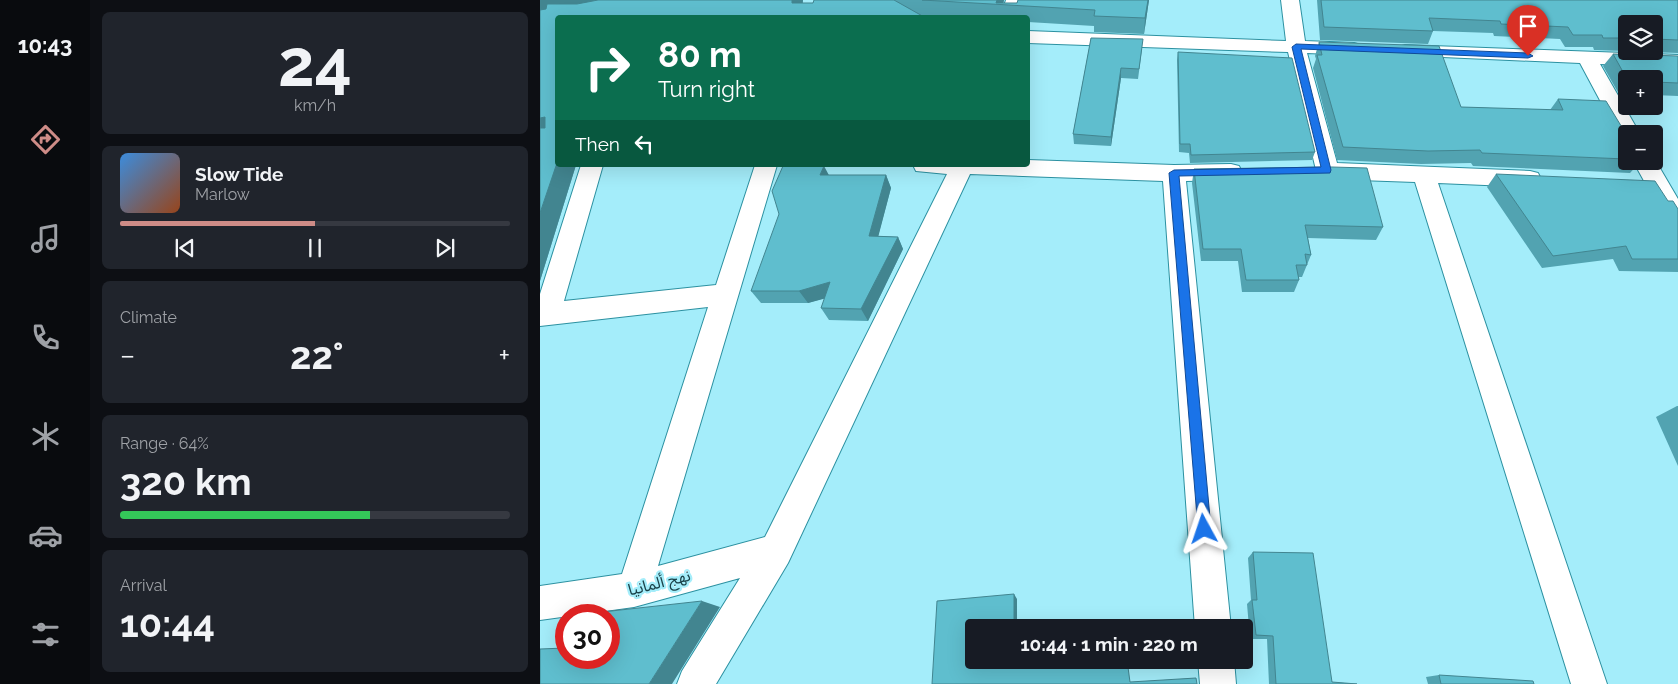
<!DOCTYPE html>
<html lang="en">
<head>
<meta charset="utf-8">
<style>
	body { margin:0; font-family:Raleway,"Noto Sans Arabic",sans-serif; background:#20242c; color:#f1f3f6; height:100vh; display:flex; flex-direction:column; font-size:19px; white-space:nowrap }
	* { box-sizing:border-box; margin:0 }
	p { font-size:16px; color:#9ea1a6 }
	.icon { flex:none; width:28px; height:28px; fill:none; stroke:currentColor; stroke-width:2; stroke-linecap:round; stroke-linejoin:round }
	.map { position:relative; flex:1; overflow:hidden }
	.drawer { display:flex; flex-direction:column; gap:12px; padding:12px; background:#0d0f14; width:450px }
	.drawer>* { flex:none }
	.hud { position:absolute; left:15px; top:15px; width:475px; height:152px; border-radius:5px; box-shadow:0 5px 20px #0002; background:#0b6e4f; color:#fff; overflow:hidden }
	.controls { position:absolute; left:1078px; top:15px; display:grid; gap:10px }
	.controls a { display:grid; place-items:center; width:45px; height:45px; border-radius:5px; background:#171b24; box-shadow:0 5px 20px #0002; font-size:25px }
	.speed { position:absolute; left:15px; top:604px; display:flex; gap:10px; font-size:25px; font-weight:700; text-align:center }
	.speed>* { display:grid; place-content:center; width:65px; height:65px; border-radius:50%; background:#171b24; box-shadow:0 5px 20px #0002; line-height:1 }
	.speed .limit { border:8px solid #d22; background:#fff; color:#111 }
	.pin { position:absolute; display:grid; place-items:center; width:42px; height:42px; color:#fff; margin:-51px -21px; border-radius:50% 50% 50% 0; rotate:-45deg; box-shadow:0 0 5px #0007 }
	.pin .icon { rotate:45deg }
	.me { position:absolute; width:55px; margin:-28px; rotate:355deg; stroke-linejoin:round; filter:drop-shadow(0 0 4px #0008) }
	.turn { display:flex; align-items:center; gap:18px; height:105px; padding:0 20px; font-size:22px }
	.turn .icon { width:65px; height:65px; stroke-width:2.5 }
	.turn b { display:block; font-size:35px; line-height:42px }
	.then { display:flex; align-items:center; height:48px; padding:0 20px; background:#0003; gap:10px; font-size:19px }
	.big { font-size:38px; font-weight:700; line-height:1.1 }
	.drawer .card { flex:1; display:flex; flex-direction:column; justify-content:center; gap:8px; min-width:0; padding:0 18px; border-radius:8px; background:#20242c }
	.drawer .dial { align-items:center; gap:0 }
	.dial b { font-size:65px; line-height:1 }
	.song { display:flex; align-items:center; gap:15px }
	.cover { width:60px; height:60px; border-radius:8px; background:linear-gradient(135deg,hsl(210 70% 55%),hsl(20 70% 35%)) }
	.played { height:5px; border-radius:2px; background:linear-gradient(90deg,#ce8c87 50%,#363941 50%) }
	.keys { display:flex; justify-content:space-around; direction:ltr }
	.heat { display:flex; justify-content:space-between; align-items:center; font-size:28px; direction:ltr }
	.charge { height:8px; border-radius:4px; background:linear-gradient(90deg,#34c759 64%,#363941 0) }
	.trip { position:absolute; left:425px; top:619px; width:288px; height:50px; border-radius:5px; background:#171b24; box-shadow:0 5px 20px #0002; font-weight:700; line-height:50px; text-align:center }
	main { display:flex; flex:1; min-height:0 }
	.tabs { display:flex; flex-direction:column; width:90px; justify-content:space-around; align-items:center; background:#090b0e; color:#9ea1a6 }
	.tabs .icon { width:35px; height:35px }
	.tabs .on { color:#ce8c87 }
	.tabs b { font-size:22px; color:#f1f3f6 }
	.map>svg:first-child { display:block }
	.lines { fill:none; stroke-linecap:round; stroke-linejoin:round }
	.street-casing { stroke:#2c91a1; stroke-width:2 }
	.street { fill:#fff; fill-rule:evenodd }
	.wall { fill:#52a3b1 }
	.shaded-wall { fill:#428590 }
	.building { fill:#5fbece; stroke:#428590 }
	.route { fill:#1a73e8; stroke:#114b97 }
	.labels { text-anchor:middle; stroke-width:4.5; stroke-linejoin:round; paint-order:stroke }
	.near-street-label { font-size:16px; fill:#1a4249; stroke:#a4edfa }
</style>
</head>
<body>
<main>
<nav class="tabs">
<b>10:43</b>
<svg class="icon on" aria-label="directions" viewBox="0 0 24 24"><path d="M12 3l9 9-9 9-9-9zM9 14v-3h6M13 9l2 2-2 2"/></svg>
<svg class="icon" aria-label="music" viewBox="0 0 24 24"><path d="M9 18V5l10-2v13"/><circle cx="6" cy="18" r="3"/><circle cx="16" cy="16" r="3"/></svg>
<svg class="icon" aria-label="phone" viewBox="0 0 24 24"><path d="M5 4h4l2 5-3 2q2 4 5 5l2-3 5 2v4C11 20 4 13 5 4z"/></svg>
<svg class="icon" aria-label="climate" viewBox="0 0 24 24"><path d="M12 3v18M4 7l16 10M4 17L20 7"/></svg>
<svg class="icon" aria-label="car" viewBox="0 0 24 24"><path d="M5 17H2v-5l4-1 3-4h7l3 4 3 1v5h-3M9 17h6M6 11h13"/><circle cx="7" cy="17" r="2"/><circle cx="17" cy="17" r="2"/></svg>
<svg class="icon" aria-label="filters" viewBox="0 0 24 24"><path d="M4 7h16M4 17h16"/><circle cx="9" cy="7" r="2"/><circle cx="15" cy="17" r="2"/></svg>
</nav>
<section class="drawer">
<div class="card dial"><b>24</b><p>km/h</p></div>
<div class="card">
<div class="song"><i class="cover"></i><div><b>Slow Tide</b><p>Marlow</p></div></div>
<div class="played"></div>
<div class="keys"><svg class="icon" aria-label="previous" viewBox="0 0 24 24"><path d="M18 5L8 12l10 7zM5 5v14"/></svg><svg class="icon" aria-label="pause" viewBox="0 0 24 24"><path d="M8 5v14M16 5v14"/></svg><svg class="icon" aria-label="next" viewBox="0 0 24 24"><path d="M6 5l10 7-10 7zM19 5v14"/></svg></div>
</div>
<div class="card"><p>Climate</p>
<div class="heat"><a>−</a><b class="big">22°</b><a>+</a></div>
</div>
<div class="card"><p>Range · 64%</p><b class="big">320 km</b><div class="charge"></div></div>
<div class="card"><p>Arrival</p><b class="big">10:44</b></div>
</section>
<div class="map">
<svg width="1138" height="684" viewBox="0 0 1138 684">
	<rect width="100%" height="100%" fill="#a4edfa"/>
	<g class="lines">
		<defs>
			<path id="street" d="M466 0H484L478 18H460Z
				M741 0H759L765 41 814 43 821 45 824 49 821 53 814 55 767 53 797 163 990 171 998 173 1001 179 998 185 990 187 898 183 1067 684H1031L875 182 791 179 779 176 776 170 748 52 488 43V31L746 41Z
				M865 45 1138 55V67L1060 64 1100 134H1086V141L1081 139 1078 134 1040 63 858 55 855 51 858 47Z
				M1114 158 1138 199V229L1129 226 1093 161H1114Z
				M488 160 634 165 691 164 699 166 702 172 699 178 691 180 646 181 691 628H655L623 181 430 174 248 563 176 684H137L142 671 200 578 94 607 0 620V586L82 574 168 307 0 326V294L41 165H63L24 301 176 285 215 165H237L118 566 225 537 407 174 376 171 373 165H488Z
				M658 660H694L696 684H660Z"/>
		</defs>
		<use href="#street" class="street-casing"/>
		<use href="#street" class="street"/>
	</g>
	<path class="wall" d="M0 0H263V3H273L274 0H464L463 3H477L478 0H609L604 34 554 32V26L488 22V18H410L383 16 18 18V165H36L0 281Z
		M777 0H1138V53L1088 51H1114V24H1086V51L1054 50 1053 47H1025L1020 39 954 36 953 33 893 31 888 44 780 40Z
		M551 38 602 49 598 79 581 78 571 146 534 144 533 134Z
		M779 42 921 107 1010 110 1018 99 1086 134V161H1101L1090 173 933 166 931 163 881 164 797 160 773 68 776 59 775 56Z
		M638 52 775 152 772 160 650 163 649 153 639 152 637 60Z
		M1073 54 1138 56V96L1114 95V79H1086V94H1079L1063 66Z
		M654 169 843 227 836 240 768 238 771 255 762 277H759V280L754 292H702L698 261H661L652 183Z
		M956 174 1128 201 1138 209V272L1079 271 1073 259 1002 268 947 187Z
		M288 175H346L351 188 338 236 358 237 363 249 328 321 289 320 281 308 285 298 268 303H221L211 291Z
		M1137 406H1138V466L1116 417Z
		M713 552 792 682 817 684H729L727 639H710L707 604 711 600 708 558Z
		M899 675 994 684H888L886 677Z"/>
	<path class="shaded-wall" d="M0 0H74L0 12Z
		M252 0H263L259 18 252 3Z
		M457 0H464L463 5 456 3Z
		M608 0H609L604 34 605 18Z
		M581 68V78L571 146V137Z
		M5 117 18 131 0 136V118Z
		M18 160V165H36L0 281V213Z
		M284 166 291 179 280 175Z
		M346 175 351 188 335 249 329 236Z
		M358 237 363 249 328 321 321 309Z
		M290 282 298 295 268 303 259 291Z
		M474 594 477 599V628H474Z
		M162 601 180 607 132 684H109Z"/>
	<path class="building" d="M58 0H252V3H273L274 0H354L386 18H18V160L0 213V128H5V117L0 118V10L6 9 7 4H37Z
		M382 0H457L456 3H477L478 0H608L605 18 554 16 555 10Z
		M781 0H1138V40L1114 39V24H1086V38H1063L1062 35H1033L1028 27 961 24 960 21 889 18 893 31 784 27Z
		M551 38 603 39 599 69 581 68 571 137 533 134Z
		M779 42 899 46 921 107 1023 110 1018 99 1066 101 1086 134V159L942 153 940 150 888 151 803 147 777 55H782Z
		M638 52 752 58 775 152 651 155 650 144H640Z
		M1073 54 1138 56V83L1114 82V79H1087Z
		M243 166H284L280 175H346L329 236 358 237 321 309 281 308 290 282 259 291H211L239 214 232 191Z
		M792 167 827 168 843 227 765 225 771 255 765 254 767 265H756L759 280H706L701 249H663L654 169Z
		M956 174 1115 181 1128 201H1133L1138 209V259H1092L1086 246 1013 256Z
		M713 552 773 553 792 682 817 684H736L733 636 716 635 712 600H717Z
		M474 594V628H434V660H587L590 682 656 678 657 684H392L397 601Z
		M162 601 109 684H0V649L25 648 26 646V658H69V615H44V614Z
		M899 675 993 681 994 684H901Z"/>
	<path class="route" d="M756 44 988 53 993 56 988 58 761 49 791 170 790 173 639 176 671 529 669 533 664 535 660 533 658 529 629 173 634 170 781 167 752 47Z"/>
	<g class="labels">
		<g class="near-street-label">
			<text transform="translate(119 582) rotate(-14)" y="6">نهج ألمانيا</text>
		</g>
	</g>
</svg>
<div class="controls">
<a><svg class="icon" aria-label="layers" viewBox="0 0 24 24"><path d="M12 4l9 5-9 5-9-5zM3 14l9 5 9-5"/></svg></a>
<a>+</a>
<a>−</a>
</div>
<div class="speed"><div class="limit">30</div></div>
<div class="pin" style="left:988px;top:56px;background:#d93025"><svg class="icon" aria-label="arrive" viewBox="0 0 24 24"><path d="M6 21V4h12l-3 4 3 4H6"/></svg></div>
<svg class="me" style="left:664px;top:529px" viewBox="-20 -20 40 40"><path d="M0-17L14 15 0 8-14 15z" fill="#1a73e8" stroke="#fff" stroke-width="4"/></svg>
<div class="trip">10:44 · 1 min · 220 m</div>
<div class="hud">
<div class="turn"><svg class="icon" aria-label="right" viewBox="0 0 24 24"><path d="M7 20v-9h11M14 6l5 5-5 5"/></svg><div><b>80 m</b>Turn right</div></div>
<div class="then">Then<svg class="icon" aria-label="left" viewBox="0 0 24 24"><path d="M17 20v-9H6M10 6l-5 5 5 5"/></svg></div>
</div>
</div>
</main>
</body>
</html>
